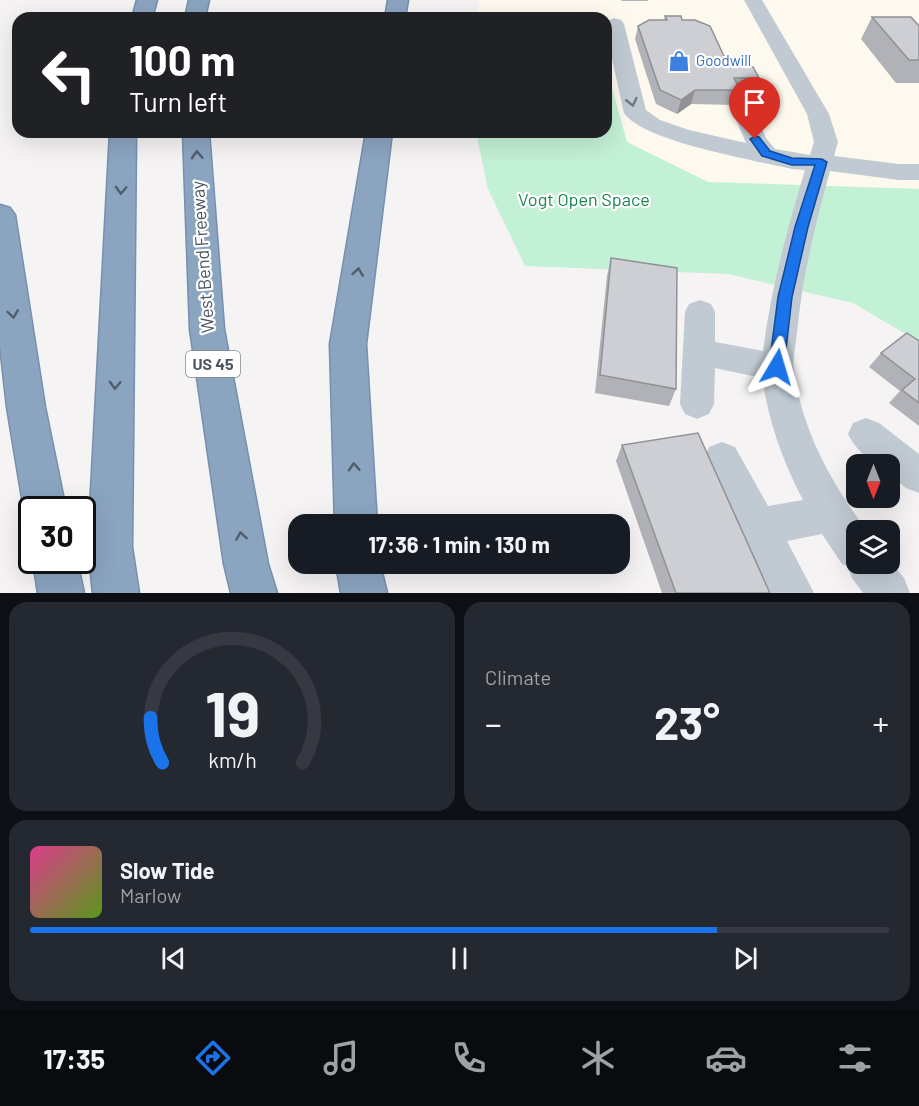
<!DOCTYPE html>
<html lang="en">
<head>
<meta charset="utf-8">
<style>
	body { margin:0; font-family:Barlow,sans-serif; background:#242831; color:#f1f3f6; height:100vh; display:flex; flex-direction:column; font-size:22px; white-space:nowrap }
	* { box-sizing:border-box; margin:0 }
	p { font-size:20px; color:#9ea1a6 }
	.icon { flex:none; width:33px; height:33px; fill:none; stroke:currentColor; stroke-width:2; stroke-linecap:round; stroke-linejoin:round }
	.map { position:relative; height:593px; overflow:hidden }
	.drawer { display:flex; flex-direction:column; gap:9px; padding:9px; background:#0d0f14; flex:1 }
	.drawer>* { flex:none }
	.guide { position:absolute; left:12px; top:12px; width:600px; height:126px; border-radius:18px; box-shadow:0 6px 24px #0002; background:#202124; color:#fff; overflow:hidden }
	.needle { width:39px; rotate:180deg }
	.tools { position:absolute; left:846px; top:454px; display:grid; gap:12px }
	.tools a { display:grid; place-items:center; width:54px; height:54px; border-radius:12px; background:#171b24; box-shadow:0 6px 24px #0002; font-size:30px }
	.speed { position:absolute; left:18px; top:496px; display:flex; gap:12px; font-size:30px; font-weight:700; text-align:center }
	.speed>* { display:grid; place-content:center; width:78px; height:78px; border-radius:50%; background:#171b24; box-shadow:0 6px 24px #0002; line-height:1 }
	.speed .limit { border:3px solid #111; border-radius:9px; background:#fff; color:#111 }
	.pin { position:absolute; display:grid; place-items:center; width:51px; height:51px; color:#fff; margin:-62px -26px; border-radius:50% 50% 50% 0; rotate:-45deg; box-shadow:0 0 6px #0007 }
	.pin .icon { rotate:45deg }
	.me { position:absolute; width:66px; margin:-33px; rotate:7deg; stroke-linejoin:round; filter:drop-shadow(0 0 4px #0008) }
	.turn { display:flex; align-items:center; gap:21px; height:126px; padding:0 18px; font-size:27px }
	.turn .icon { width:78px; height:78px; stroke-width:2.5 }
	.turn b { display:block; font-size:42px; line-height:51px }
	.big { font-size:45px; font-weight:700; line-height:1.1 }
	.drawer .tile { flex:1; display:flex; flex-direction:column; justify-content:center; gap:9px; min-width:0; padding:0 21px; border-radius:18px; background:#242831 }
	.drawer .dial { align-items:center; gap:0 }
	.dial svg { height:156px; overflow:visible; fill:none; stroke:#363941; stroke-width:7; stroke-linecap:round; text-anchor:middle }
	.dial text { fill:#f1f3f6; stroke:none }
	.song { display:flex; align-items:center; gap:18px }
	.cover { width:72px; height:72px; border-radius:9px; background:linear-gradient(135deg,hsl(330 70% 55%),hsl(90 70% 35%)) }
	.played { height:6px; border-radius:3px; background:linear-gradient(90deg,#1a73e8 80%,#363941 80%) }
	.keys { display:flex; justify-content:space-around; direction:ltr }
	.heat { display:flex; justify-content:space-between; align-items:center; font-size:33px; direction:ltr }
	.drawer .tiles { flex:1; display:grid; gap:9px; grid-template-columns:1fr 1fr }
	.tile:last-child { grid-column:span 2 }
	.trip { position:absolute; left:288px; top:514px; width:342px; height:60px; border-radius:18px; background:#171b24; box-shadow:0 6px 24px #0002; font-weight:700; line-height:60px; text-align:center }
	.menu { display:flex; height:96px; justify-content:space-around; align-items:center; background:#090b0e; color:#9ea1a6 }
	.menu .icon { width:42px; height:42px }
	.menu .active { color:#1a73e8 }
	.menu b { font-size:27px; color:#f1f3f6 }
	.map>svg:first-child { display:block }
	.commercial { fill:#fdf9ef }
	.green { fill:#c3f1d5 }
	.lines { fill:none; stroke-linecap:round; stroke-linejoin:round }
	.highway-casing { stroke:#7690ad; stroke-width:3 }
	.minor { fill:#c1cad2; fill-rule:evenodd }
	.highway { fill:#8ba5c1; fill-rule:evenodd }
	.wall { fill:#b0b2b7 }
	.shaded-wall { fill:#909195 }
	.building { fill:#cdcfd5; stroke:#909195; stroke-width:1.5 }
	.oneway { stroke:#6e7983 }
	.oneway2 { stroke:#505e6b }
	.route { fill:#1a73e8; stroke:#114b97; stroke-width:1.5 }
	.labels { text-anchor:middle; stroke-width:4.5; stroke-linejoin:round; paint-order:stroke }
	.far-shop-label { font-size:15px; fill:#366cbe; stroke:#fff; text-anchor:start }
	.shield { fill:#fff; stroke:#808990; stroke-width:1.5 }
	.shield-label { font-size:16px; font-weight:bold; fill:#4a5661 }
	.park-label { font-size:18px; fill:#17864f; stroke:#fff }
	.street-label { font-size:18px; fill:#4a5661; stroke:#fff }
</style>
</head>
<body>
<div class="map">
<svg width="919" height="593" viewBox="0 0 919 593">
	<rect width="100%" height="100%" fill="#f5f3f3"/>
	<path class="commercial" d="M479 0H919V189L708 182 627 142 606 67V18H477Z"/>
	<path class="green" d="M606 67 627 142 708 182 919 189V342L853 303 728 274 525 266 488 189 476 132H606Z"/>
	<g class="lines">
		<defs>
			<path id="highway" d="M137 0H157L152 18H132Z
				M189 0H209L205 18H185Z
				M388 0H408L405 18H385Z
				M110 132H136L132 547 139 593H93L88 547Z
				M183 132H209L224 329 268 564 277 593H231L224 564 190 329Z
				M366 132H392L366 344 377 525H335L330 344Z
				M0 205 10 208 15 215 45 407 66 510H32V525L24 510 7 407 0 345Z
				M33 561H77L84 593H38Z
				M336 564H380L387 593H341Z"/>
		</defs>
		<use href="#highway" class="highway-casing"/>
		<path class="minor" d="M744 0H762L829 114 838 142 834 156 899 164H919V180H899L830 171C815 225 802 278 797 333 796 345 792 358 794 370 802 431 831 482 867 531H856V564H890V561L904 578 910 593H863L852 578 847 566 842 564 822 534 787 541 814 593H771L704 459 709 447 722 442 735 447 768 506 803 500C782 460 769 422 762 378L715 368 714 404 709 414 697 419 685 414 680 404 685 312 689 304 700 300 711 304 715 312V342L763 351C771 288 787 230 805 170L792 169C755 160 644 142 624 113L606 32V22L614 18 621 20 624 24 646 110 660 120 689 130 746 143 724 92 727 87 735 85 743 87 746 92 766 138 775 149 810 155 814 142 807 114Z
			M866 418 879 423 919 454V493L906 488 890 475V465C871 465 856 450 848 434L853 423Z"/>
		<use href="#highway" class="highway"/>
	</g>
	<path class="wall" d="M621 0H648V1H622Z
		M665 16 682 20 729 67 759 78 753 92H740L735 105 691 104 677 114 656 104 635 39 638 26 664 20Z
		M872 17 919 26V83H896L861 39Z
		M611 258 676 389 669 406 595 393 607 276Z
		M919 341V426L889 403 900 391 869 367 881 353Z
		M622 445 770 593H662L616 461Z"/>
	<path class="shaded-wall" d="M695 90 691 104 677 114 681 100Z"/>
	<path class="building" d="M665 16H681L682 20H695L710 26 729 67H753L759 78H734L740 90H695L681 100 660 90 638 26 649 20H667Z
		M872 17H911L919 26V60H909Z
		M611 258 677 268 676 389 600 375Z
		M907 333 919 341V403L902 390 915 379 881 353Z
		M698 433 770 593H676L622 445Z"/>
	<defs><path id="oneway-chevron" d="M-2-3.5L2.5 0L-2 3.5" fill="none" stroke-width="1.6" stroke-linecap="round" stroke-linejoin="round" transform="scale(1.5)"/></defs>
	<use class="oneway" href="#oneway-chevron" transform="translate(632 102) rotate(77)"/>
	<g class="oneway2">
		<use href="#oneway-chevron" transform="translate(197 155) rotate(-93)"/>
		<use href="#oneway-chevron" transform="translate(121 190) rotate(92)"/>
		<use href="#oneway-chevron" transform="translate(358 272) rotate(-82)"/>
		<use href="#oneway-chevron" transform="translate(13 314) rotate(82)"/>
		<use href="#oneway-chevron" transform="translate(115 385) rotate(92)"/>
		<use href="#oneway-chevron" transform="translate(354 467) rotate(-93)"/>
		<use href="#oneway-chevron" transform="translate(241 536) rotate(-99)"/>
	</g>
	<path class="route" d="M755 136 759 137 770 151 792 158 822 159 827 162 808 227 792 297 784 367 782 372 777 374 771 372 769 367 778 297 795 227 815 165H792L762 156 750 139Z"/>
	<defs>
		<symbol id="shop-bare" viewBox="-9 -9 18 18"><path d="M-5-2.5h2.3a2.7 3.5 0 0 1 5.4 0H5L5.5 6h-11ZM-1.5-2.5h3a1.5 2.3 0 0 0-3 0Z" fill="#3f7fe0" stroke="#fff" stroke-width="2.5" paint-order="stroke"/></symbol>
	</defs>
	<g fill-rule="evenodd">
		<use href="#shop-bare" x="664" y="46" width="30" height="30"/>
	</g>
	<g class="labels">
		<g class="far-shop-label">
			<text x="696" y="66">Goodwill</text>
		</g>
		<rect class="shield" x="186" y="351" width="54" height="26" rx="4.5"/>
		<g class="shield-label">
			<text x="213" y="370">US 45</text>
		</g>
		<g class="park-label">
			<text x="584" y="206">Vogt Open Space</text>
		</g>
		<g class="street-label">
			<text transform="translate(203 257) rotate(-94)" y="6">West Bend Freeway</text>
		</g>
	</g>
</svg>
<div class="tools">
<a><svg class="needle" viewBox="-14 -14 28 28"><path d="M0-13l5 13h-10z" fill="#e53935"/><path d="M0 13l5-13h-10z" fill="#9ea1a6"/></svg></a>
<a><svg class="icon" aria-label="layers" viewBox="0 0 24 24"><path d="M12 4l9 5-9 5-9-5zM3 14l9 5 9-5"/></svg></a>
</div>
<div class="speed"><div class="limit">30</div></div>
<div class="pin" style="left:755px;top:139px;background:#d93025"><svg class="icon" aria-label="arrive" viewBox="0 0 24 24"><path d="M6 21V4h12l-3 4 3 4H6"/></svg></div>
<svg class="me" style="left:777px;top:367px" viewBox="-20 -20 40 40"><path d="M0-17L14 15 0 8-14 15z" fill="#1a73e8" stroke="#fff" stroke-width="4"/></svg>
<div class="trip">17:36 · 1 min · 130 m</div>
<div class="guide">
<div class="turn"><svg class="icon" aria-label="left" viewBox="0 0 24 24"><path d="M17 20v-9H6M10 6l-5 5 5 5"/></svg><div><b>100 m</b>Turn left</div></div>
</div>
</div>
<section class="drawer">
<div class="tiles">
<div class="tile dial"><svg viewBox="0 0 100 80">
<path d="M14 69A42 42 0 1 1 86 69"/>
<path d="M14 69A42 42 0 0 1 8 46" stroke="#1a73e8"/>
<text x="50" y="56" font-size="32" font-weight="700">19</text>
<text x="50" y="72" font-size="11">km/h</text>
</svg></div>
<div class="tile"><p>Climate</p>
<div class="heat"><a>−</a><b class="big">23°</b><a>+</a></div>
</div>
<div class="tile">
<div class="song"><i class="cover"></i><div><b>Slow Tide</b><p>Marlow</p></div></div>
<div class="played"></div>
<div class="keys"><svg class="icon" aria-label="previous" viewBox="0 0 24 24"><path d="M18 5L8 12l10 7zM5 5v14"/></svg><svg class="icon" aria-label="pause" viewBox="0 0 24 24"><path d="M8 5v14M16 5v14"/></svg><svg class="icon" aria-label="next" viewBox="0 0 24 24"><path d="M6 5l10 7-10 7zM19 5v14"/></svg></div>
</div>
</div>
</section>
<nav class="menu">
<b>17:35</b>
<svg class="icon active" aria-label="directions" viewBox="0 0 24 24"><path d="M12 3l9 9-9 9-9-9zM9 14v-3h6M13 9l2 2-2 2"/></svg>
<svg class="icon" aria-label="music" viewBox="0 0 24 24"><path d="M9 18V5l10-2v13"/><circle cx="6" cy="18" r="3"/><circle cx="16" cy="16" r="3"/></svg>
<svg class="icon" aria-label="phone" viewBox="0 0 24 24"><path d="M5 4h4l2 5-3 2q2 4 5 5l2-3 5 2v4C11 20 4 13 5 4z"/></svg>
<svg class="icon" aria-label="climate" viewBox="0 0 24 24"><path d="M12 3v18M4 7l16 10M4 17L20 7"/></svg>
<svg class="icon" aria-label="car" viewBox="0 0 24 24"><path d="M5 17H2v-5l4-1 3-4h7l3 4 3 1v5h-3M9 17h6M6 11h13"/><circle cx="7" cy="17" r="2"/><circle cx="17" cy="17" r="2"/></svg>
<svg class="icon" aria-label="filters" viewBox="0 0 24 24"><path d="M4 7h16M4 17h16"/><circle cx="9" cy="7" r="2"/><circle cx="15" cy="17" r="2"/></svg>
</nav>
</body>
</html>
